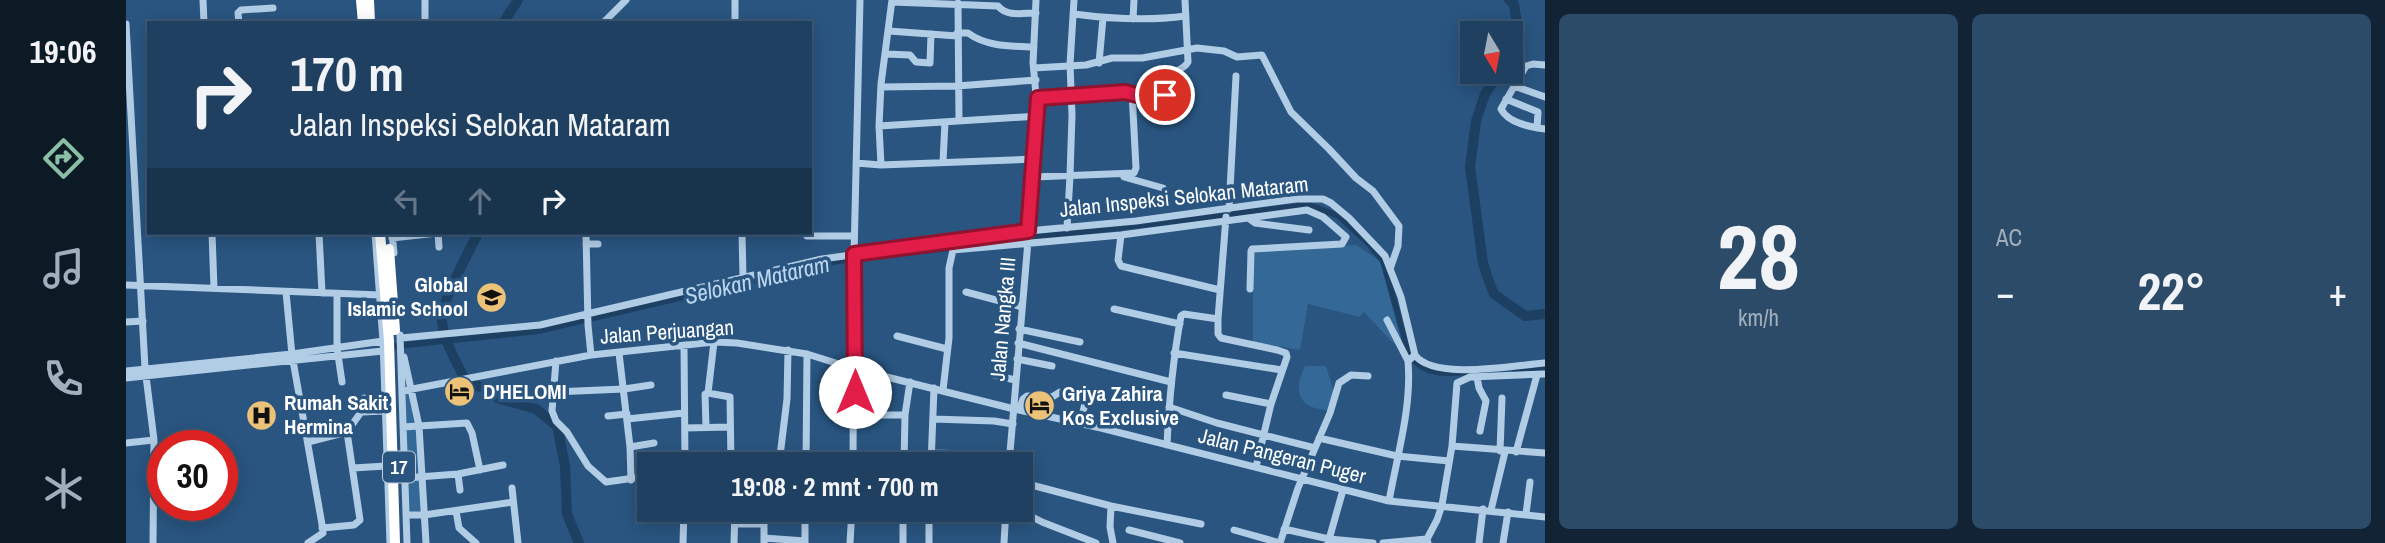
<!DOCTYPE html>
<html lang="id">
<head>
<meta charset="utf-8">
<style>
	body { margin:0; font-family:"Archivo Narrow",sans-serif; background:#2c4b69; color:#f1f3f6; height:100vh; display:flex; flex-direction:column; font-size:26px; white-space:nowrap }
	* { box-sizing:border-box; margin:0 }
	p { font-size:23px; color:#a1afbd }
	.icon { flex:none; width:38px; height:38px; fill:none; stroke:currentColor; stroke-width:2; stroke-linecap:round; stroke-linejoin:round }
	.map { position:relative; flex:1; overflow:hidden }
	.drawer { display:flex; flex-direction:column; gap:14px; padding:14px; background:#112335; width:840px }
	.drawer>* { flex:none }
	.guide { position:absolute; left:21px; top:21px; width:665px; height:214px; border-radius:0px; box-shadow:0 4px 18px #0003,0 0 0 2px #3c5975; background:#1f4060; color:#f1f3f6; overflow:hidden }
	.needle { width:46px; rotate:170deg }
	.buttons { position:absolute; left:1334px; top:21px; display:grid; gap:14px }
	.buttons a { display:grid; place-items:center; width:63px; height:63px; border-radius:0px; background:#1f4060; box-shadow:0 4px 18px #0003,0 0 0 2px #3c5975; font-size:35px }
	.speed { position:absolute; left:21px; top:430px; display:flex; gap:14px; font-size:35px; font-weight:700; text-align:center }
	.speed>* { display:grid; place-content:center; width:91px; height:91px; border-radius:50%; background:#1f4060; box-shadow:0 4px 18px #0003,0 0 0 2px #3c5975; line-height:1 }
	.speed .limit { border:10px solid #d22; background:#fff; color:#111 }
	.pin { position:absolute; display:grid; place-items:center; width:60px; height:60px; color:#fff; margin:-30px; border:4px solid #fff; border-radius:50%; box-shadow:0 2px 7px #0007 }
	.me { position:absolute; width:77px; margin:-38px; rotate:0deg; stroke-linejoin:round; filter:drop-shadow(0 0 5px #0008) }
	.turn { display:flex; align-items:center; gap:24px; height:147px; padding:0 28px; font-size:32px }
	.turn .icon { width:91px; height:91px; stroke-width:2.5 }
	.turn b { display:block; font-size:49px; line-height:60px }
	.lanes { display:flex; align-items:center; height:66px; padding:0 28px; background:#0003; justify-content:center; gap:35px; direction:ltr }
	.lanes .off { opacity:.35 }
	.big { font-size:52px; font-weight:800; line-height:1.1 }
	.drawer .card { flex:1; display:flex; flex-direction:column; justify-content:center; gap:10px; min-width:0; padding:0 24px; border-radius:10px; background:#2c4b69 }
	.drawer .dial { align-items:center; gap:0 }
	.dial b { font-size:91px; line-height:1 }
	.heat { display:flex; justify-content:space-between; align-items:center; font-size:38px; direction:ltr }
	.drawer .tiles { flex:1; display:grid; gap:14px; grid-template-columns:repeat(2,1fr) }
	.trip { position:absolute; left:511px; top:452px; width:396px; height:70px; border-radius:0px; background:#1f4060; box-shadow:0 4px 18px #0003,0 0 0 2px #3c5975; font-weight:800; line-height:70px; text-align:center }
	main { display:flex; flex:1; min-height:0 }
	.menu { display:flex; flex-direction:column; width:126px; justify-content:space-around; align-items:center; background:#0c1a26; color:#a1afbd }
	.menu .icon { width:49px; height:49px }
	.menu .selected { color:#8abfa5 }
	.menu b { font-size:32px; color:#f1f3f6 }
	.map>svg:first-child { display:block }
	.green { fill:#346897 }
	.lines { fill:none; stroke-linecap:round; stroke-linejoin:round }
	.canal { stroke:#1d3f61; stroke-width:6 }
	.river { stroke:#1d3f61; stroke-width:10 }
	.minor { stroke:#b1cce5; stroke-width:7 }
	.major { stroke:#f1f7fd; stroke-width:9 }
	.highway { stroke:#fff; stroke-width:10 }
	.route-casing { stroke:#92132f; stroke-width:18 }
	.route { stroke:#e11d48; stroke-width:12 }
	.labels { text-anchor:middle; stroke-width:7; stroke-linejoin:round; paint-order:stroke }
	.shield { fill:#295580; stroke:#bfccd9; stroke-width:2 }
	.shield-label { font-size:19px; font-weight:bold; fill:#fff }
	.street-label { font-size:21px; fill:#fff; stroke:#295580 }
	.poi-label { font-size:21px; font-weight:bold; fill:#fff; stroke:#295580; text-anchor:start }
	.water-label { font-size:23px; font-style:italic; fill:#bcd6ed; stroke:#295580 }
</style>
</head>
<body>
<main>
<nav class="menu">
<b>19:06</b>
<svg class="icon selected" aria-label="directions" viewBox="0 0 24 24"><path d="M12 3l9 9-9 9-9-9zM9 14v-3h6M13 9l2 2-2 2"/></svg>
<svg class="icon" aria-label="music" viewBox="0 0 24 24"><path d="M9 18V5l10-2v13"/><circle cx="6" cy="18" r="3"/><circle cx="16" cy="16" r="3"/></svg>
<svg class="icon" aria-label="phone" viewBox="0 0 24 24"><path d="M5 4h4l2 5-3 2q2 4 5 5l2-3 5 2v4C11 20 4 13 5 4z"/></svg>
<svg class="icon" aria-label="climate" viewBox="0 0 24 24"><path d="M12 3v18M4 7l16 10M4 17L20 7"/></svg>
</nav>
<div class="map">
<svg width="1419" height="543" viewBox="0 0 1419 543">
	<rect width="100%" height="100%" fill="#295580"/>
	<path class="green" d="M1230 245 1254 261 1259 271 1281 351 1266 342 1238 312 1234 317 1182 304 1174 350 1127 342V252Z
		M278 354 287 389 298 515H280Z
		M1179 366H1200L1208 393 1202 410C1173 409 1166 391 1179 366Z"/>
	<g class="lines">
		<path class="canal" d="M854 244 1183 205 1213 216 1244 245 1257 261 1283 355C1299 376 1320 374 1344 372
			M262 347 412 331 712 261 832 247
			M1389 369 1419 367"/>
		<path class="river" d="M1383 0 1388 4 1394 43 1384 57
			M377 23 392 0
			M1374 72 1359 94 1350 121 1344 167 1357 263 1362 279 1368 294 1399 316 1419 314
			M352 233C343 252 315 302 316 320 317 341 332 364 340 382L366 391 371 398 410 409 431 426 439 466 441 514 453 543"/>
		<path class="minor" d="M77 0 78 23
			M299 0V23
			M609 0V23
			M766 2 872 6C881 17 897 13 910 13
			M832 3 833 121
			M948 14C985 19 1022 21 1060 16
			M1007 19 1008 0
			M113 23 112 13 115 10 147 8
			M477 23 500 0
			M0 24 19 368 28 440 27 543
			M763 31 831 36
			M831 33H842C861 47 885 46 908 47
			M760 54 784 55 790 62 804 63 805 34
			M973 63 977 18
			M1419 65 1407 64 1400 66 1375 109C1382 123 1404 127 1419 129
			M908 68 960 65 986 58H1016L1071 48 1098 51 1111 57 1136 55 1165 112 1203 149 1230 178 1247 191 1273 226 1272 246 1264 269
			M1388 86 1419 97
			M755 87 831 86 910 80
			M912 98 999 92 1026 99 1036 98C1041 92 1041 84 1045 77 1049 69 1058 70 1062 62L1059 0
			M1380 99 1412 112 1411 128
			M753 126 912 116
			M817 162 819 122
			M730 163 755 165 909 159
			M755 165 753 126 755 84 766 0
			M908 177 1008 173 1010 168 1006 92
			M998 177 1037 188
			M1103 209 1110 76
			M1100 217 1092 319V334L1095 338 1151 350 1160 353 1161 357 1145 404 1130 467
			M1122 218 1129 223 1183 230
			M941 228 944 176 946 115 944 64 948 0
			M902 231 912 116 907 63 910 0
			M86 233 88 288
			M193 233 196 293
			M249 233 257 341 264 543
			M266 233 268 253
			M312 233 313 247
			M460 233 462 325 465 355
			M616 233 617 277
			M995 235 992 260 995 266 1094 290
			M681 236H728
			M266 238 311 233
			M460 244H472
			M0 285 254 295
			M160 292 166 355 197 530V533L182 543
			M840 292 896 307
			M211 294V348L216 382
			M988 309 1054 324
			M1261 320 1282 361
			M0 322 17 321
			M893 329 954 342
			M274 335 281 543
			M771 336 821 349
			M275 338 414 325 696 259 902 231 1010 221 1170 199H1197L1205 203 1223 218 1259 256 1275 297 1289 355C1308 381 1389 365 1419 363
			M892 343 1045 382
			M558 345 559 464
			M493 353 504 447 505 480
			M1048 353 1156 370
			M278 357 293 426 300 543
			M891 359 926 366
			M430 361 426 411 430 421 441 432 462 466 480 482 523 476
			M0 371 166 354 257 341
			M868 375 889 380
			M1351 377 1353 388 1360 401 1354 431
			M0 378 257 351
			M817 390 823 338V268L827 250 995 235 1181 210 1197 217 1220 237 1216 244 1126 249 1125 251 1124 289
			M276 391 465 355 588 342 611 343 681 354 729 369 888 409 975 428 1263 501 1419 517
			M428 392 498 389 525 385
			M582 393 588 342
			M1100 395 1145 404
			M1043 407 1091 423 1189 448
			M893 410 897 399 901 396 926 397 934 392 958 391
			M235 412 238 398
			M728 415H779
			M482 416 501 414
			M501 419 558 413
			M807 419 868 421 887 424
			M954 423 960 400
			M277 427 341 423 346 433 354 470
			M580 427 579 394 582 393 604 397 605 464
			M559 428 604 427
			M1193 438 1271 456 1323 461
			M182 442 221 432 235 412 260 411
			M0 443 28 440
			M1041 445C1043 401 1047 359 1055 316L1058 314 1092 319
			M1326 446 1419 453
			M504 447 528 443
			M1374 451 1376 398
			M1390 452 1411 375
			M805 453 847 454 884 459
			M727 458H768
			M653 464 661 399 662 350
			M680 464 681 354
			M727 464 728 256 734 0
			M778 464 779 415 784 382
			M805 464 808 388
			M883 464 902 241
			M227 468 260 466
			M332 474 334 490
			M279 478 332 474 377 465
			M894 482 985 506 1075 524
			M386 488 392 543
			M1263 501C1271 456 1286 407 1282 361L1289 355
			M985 506 984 527 987 543
			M638 509V538
			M891 509 916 522 970 543
			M1365 510 1379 452
			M330 511 333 528 350 543
			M1400 514 1404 482
			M280 515H298L387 502
			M609 524H638
			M196 528 228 525 234 520 221 432
			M1158 529 1203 539 1247 543
			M1003 530 1054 543
			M1108 530 1154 543
			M557 543 558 509
			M608 543 609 509
			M638 543V538L679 541
			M679 543V509
			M724 543 726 509
			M777 543V509
			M803 543V509
			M878 543 880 509
			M1154 543 1172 488 1204 413 1213 383 1225 375 1242 376
			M1202 543 1217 490
			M1257 543 1301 539
			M1302 543 1301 539 1311 520 1316 505 1326 446 1331 383 1344 377 1419 374
			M1353 543 1357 509
			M1377 543 1382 512"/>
		<path class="major" d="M902 233V231"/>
		<path class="highway" d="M235 0 237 23
			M243 0 244 23
			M254 233 263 341 269 543
			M263 249 269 330"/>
	</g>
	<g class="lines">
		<defs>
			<path id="route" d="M729 392 728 254 902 231 912 98 999 92 1031 100 1039 95"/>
		</defs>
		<use href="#route" class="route-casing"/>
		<use href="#route" class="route"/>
	</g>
	<defs>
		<symbol id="school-disc" viewBox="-11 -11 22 22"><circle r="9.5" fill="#ecc278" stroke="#295580"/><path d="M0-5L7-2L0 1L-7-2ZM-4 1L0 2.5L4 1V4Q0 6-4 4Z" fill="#111"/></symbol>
		<symbol id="hotel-disc" viewBox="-11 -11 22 22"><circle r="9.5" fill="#ecc278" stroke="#295580"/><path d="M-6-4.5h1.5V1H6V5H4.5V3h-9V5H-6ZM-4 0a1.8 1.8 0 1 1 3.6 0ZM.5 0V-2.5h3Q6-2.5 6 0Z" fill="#111"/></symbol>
		<symbol id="hospital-disc" viewBox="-11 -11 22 22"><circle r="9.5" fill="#ecc278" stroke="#295580"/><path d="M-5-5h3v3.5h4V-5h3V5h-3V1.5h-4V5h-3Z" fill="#111"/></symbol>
	</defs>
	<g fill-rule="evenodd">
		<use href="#school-disc" x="348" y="280" width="35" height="35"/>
		<use href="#hotel-disc" x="316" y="374" width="35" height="35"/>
		<use href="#hotel-disc" x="896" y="388" width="35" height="35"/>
		<use href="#hospital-disc" x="118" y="398" width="35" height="35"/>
	</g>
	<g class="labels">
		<rect class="shield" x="257" y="451.5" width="32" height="31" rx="5"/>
		<g class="shield-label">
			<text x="273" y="474">17</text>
		</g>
		<g class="street-label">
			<text transform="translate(1058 197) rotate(-6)" y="7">Jalan Inspeksi Selokan Mataram</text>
			<text transform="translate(877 319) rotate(-85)" y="7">Jalan Nangka III</text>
			<text transform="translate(541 332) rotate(-4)" y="7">Jalan Perjuangan</text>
			<text transform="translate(1156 456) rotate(14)" y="7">Jalan Pangeran Puger</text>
		</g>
		<g class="poi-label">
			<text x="342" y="292" text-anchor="end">Global<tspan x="342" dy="24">Islamic School</tspan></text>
			<text x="357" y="399">D'HELOMI</text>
			<text x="936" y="401">Griya Zahira<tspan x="936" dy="24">Kos Exclusive</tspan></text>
			<text x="158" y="410">Rumah Sakit<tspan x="158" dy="24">Hermina</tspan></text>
		</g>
		<g class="water-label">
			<text transform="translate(631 280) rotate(-13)" y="8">Selokan Mataram</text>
		</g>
	</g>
</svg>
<div class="buttons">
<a><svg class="needle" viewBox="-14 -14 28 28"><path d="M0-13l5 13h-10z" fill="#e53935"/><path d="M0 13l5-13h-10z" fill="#a1afbd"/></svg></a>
</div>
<div class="speed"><div class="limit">30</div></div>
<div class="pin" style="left:1039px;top:95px;background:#d93025"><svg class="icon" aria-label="arrive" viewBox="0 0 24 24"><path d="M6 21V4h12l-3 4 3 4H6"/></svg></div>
<svg class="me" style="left:729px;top:392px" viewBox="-20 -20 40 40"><circle r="19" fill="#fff"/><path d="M0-13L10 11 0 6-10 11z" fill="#e11d48"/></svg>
<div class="trip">19:08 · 2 mnt · 700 m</div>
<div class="guide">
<div class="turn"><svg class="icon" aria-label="right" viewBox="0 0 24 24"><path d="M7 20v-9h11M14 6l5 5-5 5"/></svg><div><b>170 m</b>Jalan Inspeksi Selokan Mataram</div></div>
<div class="lanes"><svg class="icon off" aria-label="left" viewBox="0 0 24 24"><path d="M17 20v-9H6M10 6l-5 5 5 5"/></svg><svg class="icon off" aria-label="ahead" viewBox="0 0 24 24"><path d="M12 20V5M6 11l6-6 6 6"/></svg><svg class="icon" aria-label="right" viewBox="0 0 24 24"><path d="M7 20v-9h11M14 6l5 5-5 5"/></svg></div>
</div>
</div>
<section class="drawer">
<div class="tiles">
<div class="card dial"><b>28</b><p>km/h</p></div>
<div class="card"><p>AC</p>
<div class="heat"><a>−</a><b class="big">22°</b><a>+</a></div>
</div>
</div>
</section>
</main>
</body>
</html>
